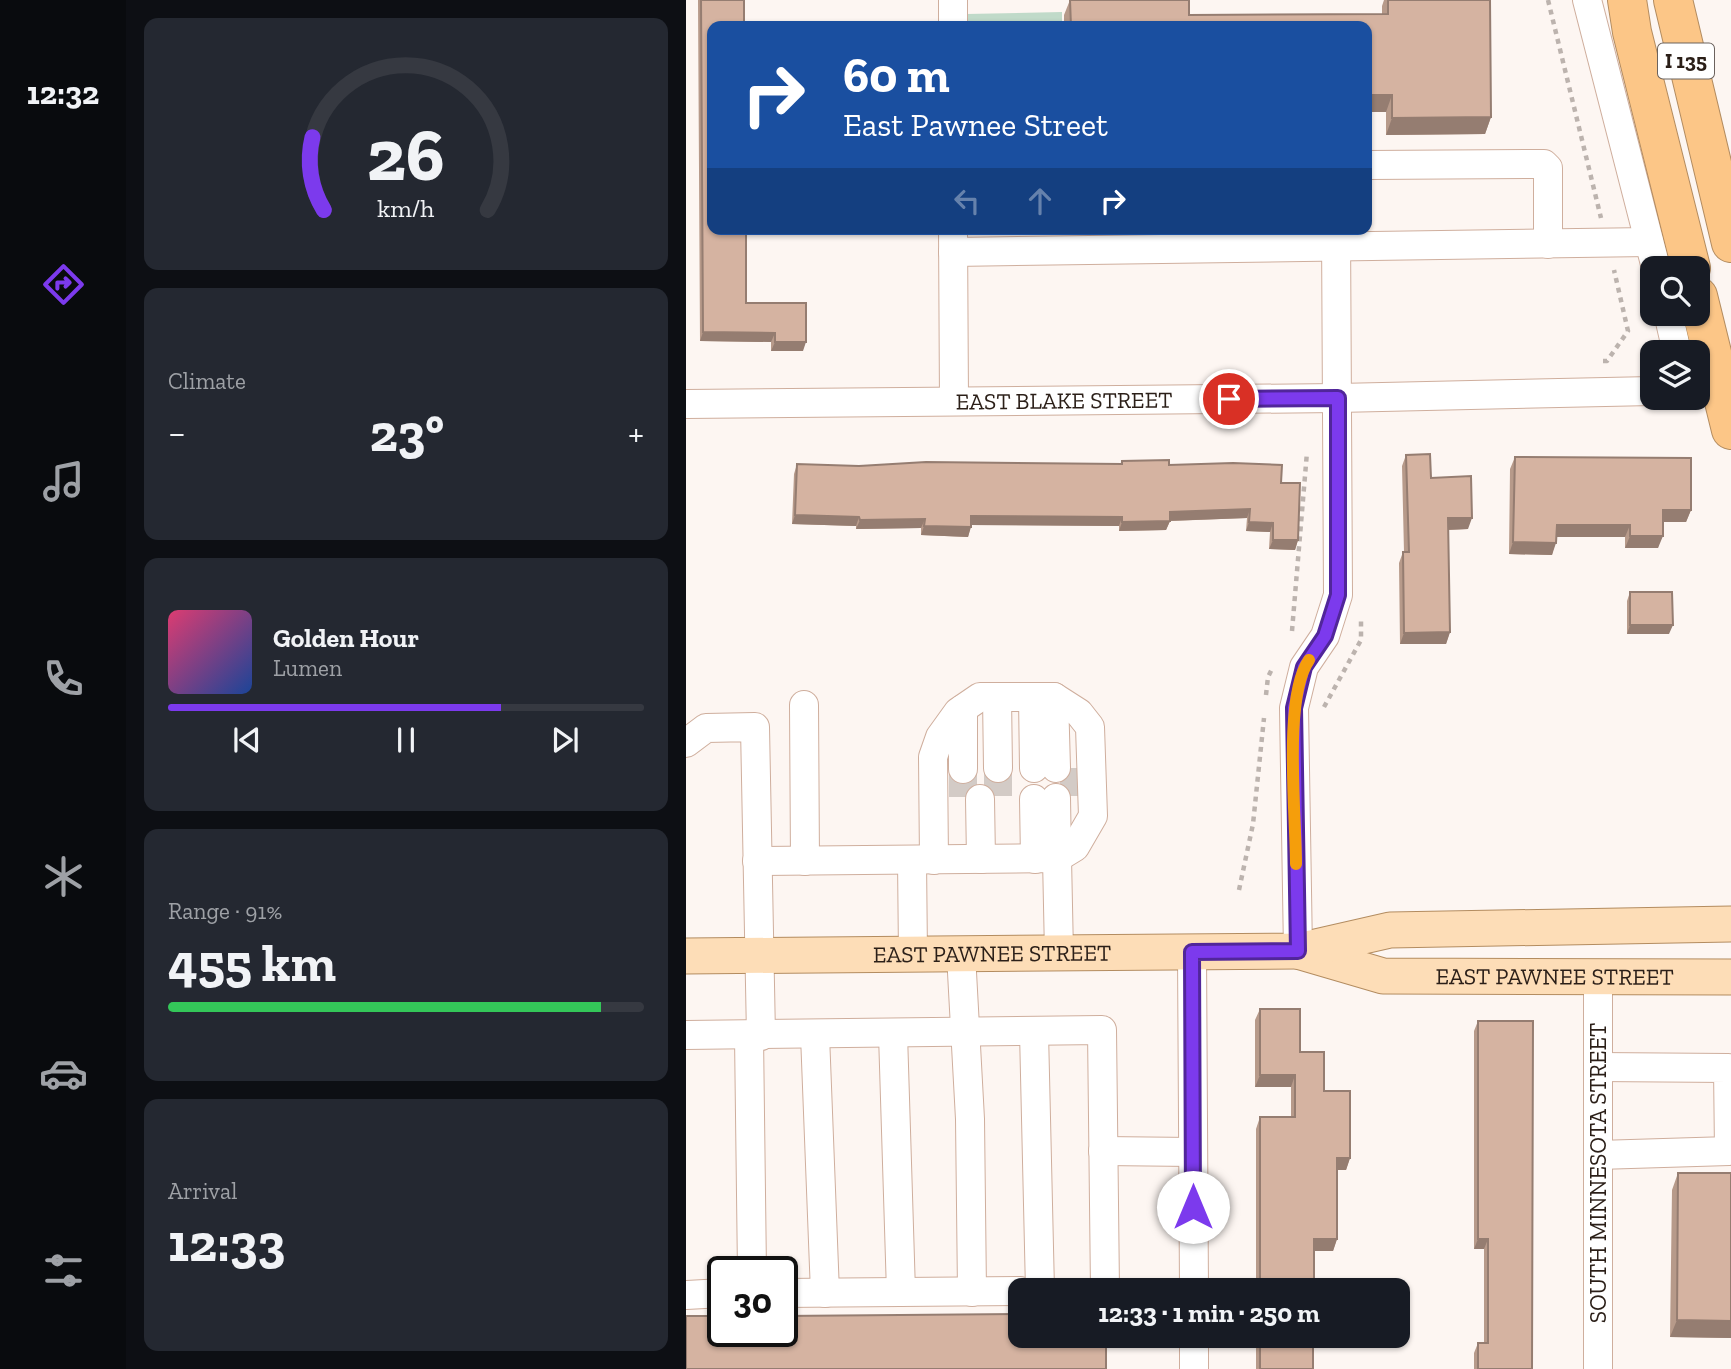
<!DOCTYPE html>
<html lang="en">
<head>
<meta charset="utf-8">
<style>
	body { margin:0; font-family:"Zilla Slab",serif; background:#242831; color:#f1f3f6; height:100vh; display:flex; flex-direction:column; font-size:26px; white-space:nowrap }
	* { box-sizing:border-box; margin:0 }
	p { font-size:23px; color:#9ea1a6 }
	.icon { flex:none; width:38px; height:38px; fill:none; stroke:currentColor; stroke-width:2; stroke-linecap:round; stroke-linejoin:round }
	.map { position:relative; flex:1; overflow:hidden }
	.panel { display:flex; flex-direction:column; gap:18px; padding:18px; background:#0d0f14; width:560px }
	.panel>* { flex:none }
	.top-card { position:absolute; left:21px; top:21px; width:665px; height:214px; border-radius:14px; box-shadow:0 2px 5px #0004; background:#1a4fa0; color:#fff; overflow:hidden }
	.controls { position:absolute; left:954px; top:256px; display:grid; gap:14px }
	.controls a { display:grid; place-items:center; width:70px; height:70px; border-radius:14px; background:#171b24; box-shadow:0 2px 5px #0004; font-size:35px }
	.speed { position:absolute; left:21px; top:1256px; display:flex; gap:14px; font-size:35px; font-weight:700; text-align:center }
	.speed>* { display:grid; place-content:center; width:91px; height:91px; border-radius:50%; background:#171b24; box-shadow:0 2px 5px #0004; line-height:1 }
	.speed .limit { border:4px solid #111; border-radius:10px; background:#fff; color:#111 }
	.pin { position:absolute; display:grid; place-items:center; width:60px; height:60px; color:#fff; margin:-30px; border:4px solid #fff; border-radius:50%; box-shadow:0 2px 7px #0007 }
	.me { position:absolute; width:77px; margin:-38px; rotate:0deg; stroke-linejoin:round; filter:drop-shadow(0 0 5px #0008) }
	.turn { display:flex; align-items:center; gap:24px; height:147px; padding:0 21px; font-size:32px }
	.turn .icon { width:91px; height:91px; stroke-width:2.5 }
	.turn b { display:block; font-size:49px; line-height:60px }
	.lanes { display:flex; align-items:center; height:66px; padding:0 21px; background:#0003; justify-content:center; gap:35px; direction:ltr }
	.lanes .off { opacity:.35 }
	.big { font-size:52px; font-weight:700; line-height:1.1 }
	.panel .card { flex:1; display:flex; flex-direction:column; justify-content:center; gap:10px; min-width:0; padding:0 24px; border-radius:14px; background:#242831 }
	.panel .dial { align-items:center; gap:0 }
	.dial svg { height:182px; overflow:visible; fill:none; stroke:#363941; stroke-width:7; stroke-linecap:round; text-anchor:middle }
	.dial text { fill:#f1f3f6; stroke:none }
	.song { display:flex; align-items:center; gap:21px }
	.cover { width:84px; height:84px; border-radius:10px; background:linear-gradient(135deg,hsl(340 70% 55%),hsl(220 70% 35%)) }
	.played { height:7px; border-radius:4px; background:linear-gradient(90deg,#7c3aed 70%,#363941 70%) }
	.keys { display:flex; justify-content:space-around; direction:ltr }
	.heat { display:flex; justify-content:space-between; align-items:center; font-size:38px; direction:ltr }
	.charge { height:10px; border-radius:5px; background:linear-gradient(90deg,#34c759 91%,#363941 0) }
	.trip { position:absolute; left:322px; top:1278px; width:402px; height:70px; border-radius:14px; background:#171b24; box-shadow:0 2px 5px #0004; font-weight:700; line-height:70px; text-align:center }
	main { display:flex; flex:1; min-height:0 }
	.menu { display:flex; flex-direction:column; width:126px; justify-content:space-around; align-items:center; background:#090b0e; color:#9ea1a6 }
	.menu .icon { width:49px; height:49px }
	.menu .active { color:#7c3aed }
	.menu b { font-size:32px; color:#f1f3f6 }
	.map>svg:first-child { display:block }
	.green { fill:#c0dac9 }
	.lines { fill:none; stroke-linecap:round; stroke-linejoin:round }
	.minor-tunnel { stroke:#d3cbc6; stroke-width:28; stroke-dasharray:28 14; stroke-linecap:butt }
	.minor-casing { stroke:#cfae9d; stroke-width:30 }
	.major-casing { stroke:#b38c60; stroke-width:37 }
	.highway-casing { stroke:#b38c60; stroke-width:40 }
	.path { stroke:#bcb3ae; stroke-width:4.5; stroke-dasharray:5 5; stroke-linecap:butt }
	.minor { stroke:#fff; stroke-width:28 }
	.major { stroke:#fdddb7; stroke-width:35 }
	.highway { stroke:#fcc687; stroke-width:38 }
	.wall { fill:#b79a8a }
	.shaded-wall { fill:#957d71 }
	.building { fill:#d5b3a1; stroke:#957d71; stroke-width:2 }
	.route-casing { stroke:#51269a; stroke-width:18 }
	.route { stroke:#7c3aed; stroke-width:12 }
	.slow { stroke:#f59e0b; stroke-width:12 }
	.labels { text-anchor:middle; stroke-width:7; stroke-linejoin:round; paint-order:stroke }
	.shield { fill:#fff; stroke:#6b625d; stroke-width:2 }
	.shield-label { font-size:21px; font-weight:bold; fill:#2b1f18 }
	.street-label { font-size:23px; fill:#2b1f18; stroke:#fff }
</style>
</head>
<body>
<main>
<nav class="menu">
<b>12:32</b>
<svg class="icon active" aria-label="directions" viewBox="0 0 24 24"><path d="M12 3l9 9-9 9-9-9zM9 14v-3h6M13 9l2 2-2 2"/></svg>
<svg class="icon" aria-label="music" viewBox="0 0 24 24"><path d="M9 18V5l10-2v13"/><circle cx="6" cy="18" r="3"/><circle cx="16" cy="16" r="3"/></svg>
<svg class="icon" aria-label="phone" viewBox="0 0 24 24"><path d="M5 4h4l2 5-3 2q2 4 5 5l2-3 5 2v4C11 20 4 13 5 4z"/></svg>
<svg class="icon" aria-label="climate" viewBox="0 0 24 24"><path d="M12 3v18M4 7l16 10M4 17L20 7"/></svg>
<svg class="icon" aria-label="car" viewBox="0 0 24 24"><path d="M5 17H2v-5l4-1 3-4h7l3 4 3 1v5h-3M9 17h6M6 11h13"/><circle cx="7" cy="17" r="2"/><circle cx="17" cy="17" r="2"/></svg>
<svg class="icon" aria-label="filters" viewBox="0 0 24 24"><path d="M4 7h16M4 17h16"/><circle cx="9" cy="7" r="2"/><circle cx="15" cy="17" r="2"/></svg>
</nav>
<section class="panel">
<div class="card dial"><svg viewBox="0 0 100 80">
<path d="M14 69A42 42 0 1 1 86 69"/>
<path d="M14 69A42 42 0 0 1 9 37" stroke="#7c3aed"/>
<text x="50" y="56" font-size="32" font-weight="700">26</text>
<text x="50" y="72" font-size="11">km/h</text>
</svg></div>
<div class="card"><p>Climate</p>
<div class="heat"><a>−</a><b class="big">23°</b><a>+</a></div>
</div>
<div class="card">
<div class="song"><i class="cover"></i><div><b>Golden Hour</b><p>Lumen</p></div></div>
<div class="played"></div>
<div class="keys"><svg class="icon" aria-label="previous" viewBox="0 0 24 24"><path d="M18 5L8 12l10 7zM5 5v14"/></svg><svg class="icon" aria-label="pause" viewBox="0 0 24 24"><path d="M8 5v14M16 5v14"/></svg><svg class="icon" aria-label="next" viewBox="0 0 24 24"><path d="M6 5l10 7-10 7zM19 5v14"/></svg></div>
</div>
<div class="card"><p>Range · 91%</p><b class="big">455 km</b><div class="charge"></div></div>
<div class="card"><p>Arrival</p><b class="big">12:33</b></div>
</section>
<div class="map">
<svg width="1045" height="1369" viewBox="0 0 1045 1369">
	<rect width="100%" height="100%" fill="#fdf6f2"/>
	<path class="green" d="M376 12V26H280V14Z"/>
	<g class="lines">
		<path class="minor-tunnel" d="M312 768V799
			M388 768V798
			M277 769V800"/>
		<defs>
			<g id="minor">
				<path d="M267 0V26"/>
				<path d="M901 0 970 268"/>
				<path d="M681 165 858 164 862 168V244"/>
				<path d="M267 229 268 401"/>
				<path d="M267 252 963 242"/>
				<path d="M982 313 991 352"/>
				<path id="s1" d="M0 404 652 398 966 391"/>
				<path d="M311 697 312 768"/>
				<path d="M347 697 348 768"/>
				<path d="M368 697 370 768"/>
				<path d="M118 705 119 861"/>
				<path d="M277 709V769"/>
				<path d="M0 743 20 728 69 727 75 1036"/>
				<path d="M370 798 371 858"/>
				<path d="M294 799 295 859"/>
				<path d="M348 799 349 859"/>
				<path d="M226 860 227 955"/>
				<path d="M248 860 247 757 254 737 272 712 294 697H368L393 713 404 727 407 816 389 847 371 858"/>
				<path d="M71 861 371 858 373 953"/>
				<path d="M612 951 608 708 618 667 639 636 652 595 650 229"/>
				<path d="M506 952 508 1290"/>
				<path d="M275 954 284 1119 286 1292"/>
				<path d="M912 977V1369"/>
				<path d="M348 1032 354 1290"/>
				<path d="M207 1034 215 1292"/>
				<path d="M0 1035 416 1030 419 1290"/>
				<path d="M129 1035 139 1293"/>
				<path d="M63 1036 66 1272"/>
				<path d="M912 1067 1042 1068 1043 1151 912 1155"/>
				<path d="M417 1151 507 1152"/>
				<path d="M96 1293 334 1291"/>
				<path d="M0 1295 37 1293"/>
				<path d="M508 1335V1369"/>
			</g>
			<g id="major">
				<path id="s2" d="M615 952 697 976 1045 977"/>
				<path id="s3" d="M0 956 612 951 704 930 1045 924"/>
			</g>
			<path id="highway" d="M941 0 946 32 1005 268
				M987 0 1045 243
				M1012 296 1045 430"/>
		</defs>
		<use href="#minor" class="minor-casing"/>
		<use href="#major" class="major-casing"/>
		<use href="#highway" class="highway-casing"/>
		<path class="path" d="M862 0 915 218
			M917 361H921L942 331 928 270
			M606 631 621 452
			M580 695 582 677 587 667
			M638 707 675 640V620
			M553 890 567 824 578 718"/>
		<use href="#minor" class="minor"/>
		<use href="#major" class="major"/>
		<use href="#highway" class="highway"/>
	</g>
	<path class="wall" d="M12 0H58L60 303 117 351H85V342L14 341Z
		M384 0H503V15L696 14V6L698 0H804L805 117 799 134 700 135V112H681V26H378V15Z
		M720 455 745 478 782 529 762 530 764 632 760 644H714L713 563 717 552H718L716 466Z
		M829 457 1005 510 1000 522H977L972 548H939V537H870L866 555 823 554 824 469Z
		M436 461 483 465 595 483 612 540 609 550 583 549 584 532 560 531 561 518 484 521 480 530 433 531V526L285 525 282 537 235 535V528L170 529V526L106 524 108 474 111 464 173 466 434 464Z
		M944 592 983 634H941V601Z
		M574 1009 614 1052 638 1091 664 1158 660 1170H651V1239L647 1251H628V1290H570V1129L574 1117H605V1087H569V1020Z
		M792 1021 846 1369H788V1353L792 1343H798V1249H788V1031Z
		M992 1173H1045V1338L984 1337 986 1190Z
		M570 1335H627V1369H570Z"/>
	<path class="shaded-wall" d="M681 95H706L700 112H681Z
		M805 117 799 134 700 135 706 118Z
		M17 332 89 333 85 342 14 341Z
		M89 342H120L117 351H85Z
		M564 509 561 518 480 521 484 512Z
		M977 510H1005L1000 522H973Z
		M109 515 173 517 170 526 106 524Z
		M285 516 436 517 433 526 282 525Z
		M762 518H786L782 529 758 530Z
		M239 519 235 528 170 529 174 520Z
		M484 521 480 530 433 531 436 522Z
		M563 522 587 523 584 532 560 531Z
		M871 525H944L939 537H866Z
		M238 526 285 527 282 537 235 535Z
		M944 536H977L972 548H939Z
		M587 540H612L609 550 583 549Z
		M827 542 870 543 866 555 823 554Z
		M944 625H987L983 634H941Z
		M764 632 760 644H714L718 633Z
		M574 1075H609L605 1087H569Z
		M651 1158H664L660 1170H647Z
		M628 1239H651L647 1251H624Z
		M792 1239H802L798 1249H788Z
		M991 1320 1045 1321V1338L984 1337Z"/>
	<path class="building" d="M15 0H58V26H26V229H60V303H120V342H89V333L17 332Z
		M384 0H503V15L702 14V0H804L805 117 706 118V95H681V26H385Z
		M744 454 745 478 785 476 786 518H762L764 632 718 633 717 552H723L720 455Z
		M829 457 1005 458V510H977V536H944V525H871L870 543 827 542Z
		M483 460V465L547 463 596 465 595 483H614L612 540H587V523L563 522 564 509 484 512V521L436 522V517L285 516V527L238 526 239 519 174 520 173 517 109 515 111 464 173 466 240 462 436 464V461Z
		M944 592H986L987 625H944Z
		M574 1009H614V1052H638V1091H664V1158H651V1239H628V1290H574V1117H609V1075H574Z
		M792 1021H847L846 1369H792V1343H802V1239H792Z
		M992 1173H1045V1321L991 1320Z
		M334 1314V1335H420V1369H0V1316H37V1332H96V1316Z
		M574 1335H627V1369H574Z"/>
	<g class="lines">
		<defs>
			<path id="route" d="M507 1207 506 952 612 951 608 708 618 667 639 636 652 595V398L543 399"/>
		</defs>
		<use href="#route" class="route-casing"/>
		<use href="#route" class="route"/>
		<path class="slow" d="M610 864C610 815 597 697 623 660"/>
	</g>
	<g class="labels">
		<rect class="shield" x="972" y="43.5" width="56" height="35" rx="5"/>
		<g class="shield-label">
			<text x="1000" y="68">I 135</text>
		</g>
		<g class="street-label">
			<text dy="8" stroke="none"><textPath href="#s1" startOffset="378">EAST BLAKE STREET</textPath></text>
			<text dy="8" stroke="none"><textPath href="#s3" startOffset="306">EAST PAWNEE STREET</textPath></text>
			<text dy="8" stroke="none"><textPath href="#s2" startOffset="257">EAST PAWNEE STREET</textPath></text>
			<text transform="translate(912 1173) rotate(-90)" y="8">SOUTH MINNESOTA STREET</text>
		</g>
	</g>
</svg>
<div class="controls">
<a><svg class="icon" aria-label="search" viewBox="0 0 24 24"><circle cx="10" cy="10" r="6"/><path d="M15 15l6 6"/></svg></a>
<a><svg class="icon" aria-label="layers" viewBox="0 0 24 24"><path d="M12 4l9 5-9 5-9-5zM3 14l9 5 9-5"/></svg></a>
</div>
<div class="speed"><div class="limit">30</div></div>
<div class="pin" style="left:543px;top:399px;background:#d93025"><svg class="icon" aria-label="arrive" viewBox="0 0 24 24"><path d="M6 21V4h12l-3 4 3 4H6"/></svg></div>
<svg class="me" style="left:507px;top:1207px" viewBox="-20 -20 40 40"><circle r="19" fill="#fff"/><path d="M0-13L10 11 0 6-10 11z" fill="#7c3aed"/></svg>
<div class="trip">12:33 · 1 min · 250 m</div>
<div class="top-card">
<div class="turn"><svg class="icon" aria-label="right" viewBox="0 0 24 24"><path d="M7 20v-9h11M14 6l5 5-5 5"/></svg><div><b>60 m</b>East Pawnee Street</div></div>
<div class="lanes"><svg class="icon off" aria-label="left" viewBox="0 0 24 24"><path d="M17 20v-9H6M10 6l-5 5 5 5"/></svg><svg class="icon off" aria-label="ahead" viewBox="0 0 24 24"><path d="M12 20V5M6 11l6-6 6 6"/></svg><svg class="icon" aria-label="right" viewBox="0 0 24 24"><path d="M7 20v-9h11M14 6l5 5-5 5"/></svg></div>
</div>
</div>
</main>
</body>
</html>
